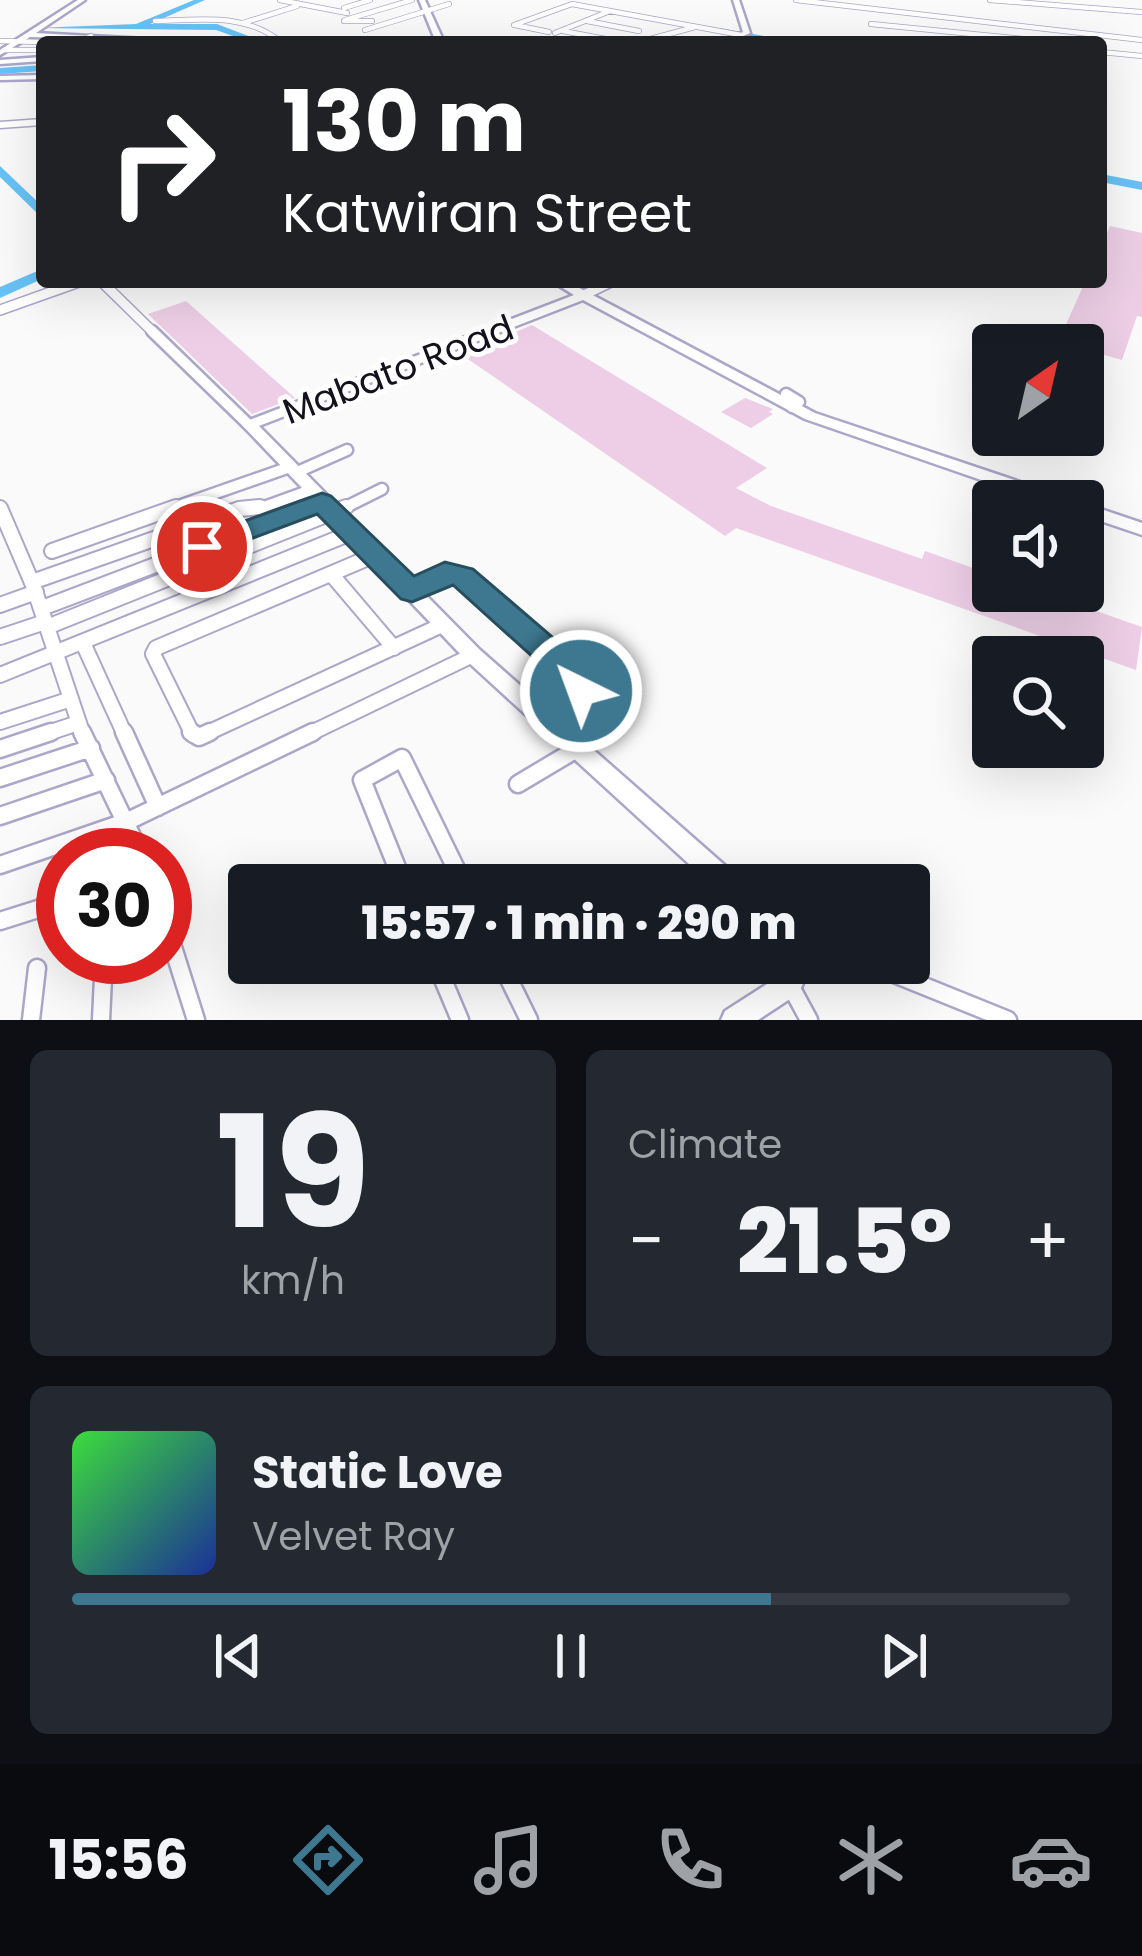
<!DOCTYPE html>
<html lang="en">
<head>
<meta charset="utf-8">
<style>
	body { margin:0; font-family:Poppins,sans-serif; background:#242831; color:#f1f3f6; height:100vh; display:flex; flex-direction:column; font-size:45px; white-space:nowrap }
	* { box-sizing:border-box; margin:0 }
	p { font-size:39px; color:#9ea1a6 }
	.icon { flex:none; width:66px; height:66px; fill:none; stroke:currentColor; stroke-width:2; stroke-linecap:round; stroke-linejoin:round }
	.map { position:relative; height:1020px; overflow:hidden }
	.details { display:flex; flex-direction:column; gap:30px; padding:30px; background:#0d0f14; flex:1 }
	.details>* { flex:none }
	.banner { position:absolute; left:36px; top:36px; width:1071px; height:252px; border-radius:12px; box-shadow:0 12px 48px #0002; background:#202124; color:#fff; overflow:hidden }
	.needle { width:78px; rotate:34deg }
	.buttons { position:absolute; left:972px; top:324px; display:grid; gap:24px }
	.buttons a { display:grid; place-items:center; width:132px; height:132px; border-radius:12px; background:#171b24; box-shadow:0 12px 48px #0002; font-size:60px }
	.speed { position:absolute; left:36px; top:828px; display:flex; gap:24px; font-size:60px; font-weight:700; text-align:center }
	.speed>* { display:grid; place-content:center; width:156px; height:156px; border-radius:50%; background:#171b24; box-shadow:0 12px 48px #0002; line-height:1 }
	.speed .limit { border:18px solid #d22; background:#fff; color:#111 }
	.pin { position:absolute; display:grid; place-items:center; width:102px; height:102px; color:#fff; margin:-51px; border:6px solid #fff; border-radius:50%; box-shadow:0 3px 12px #0007 }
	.me { position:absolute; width:132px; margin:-66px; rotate:318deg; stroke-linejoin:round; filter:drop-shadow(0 0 9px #0008) }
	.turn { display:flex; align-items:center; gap:42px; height:252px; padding:0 48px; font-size:54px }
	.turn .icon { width:156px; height:156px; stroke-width:2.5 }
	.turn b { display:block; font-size:84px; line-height:102px }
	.big { font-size:90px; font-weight:800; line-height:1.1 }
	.details .card { flex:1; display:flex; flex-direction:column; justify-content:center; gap:18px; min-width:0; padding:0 42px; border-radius:18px; background:#242831 }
	.details .dial { align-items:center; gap:0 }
	.dial b { font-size:156px; line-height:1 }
	.song { display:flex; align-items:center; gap:36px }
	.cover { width:144px; height:144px; border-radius:18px; background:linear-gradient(135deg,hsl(120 70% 55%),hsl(230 70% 35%)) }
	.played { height:12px; border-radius:6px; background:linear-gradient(90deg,#3d7890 70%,#363941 70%) }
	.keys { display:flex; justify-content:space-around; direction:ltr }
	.heat { display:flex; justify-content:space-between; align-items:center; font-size:66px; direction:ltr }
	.details .tiles { flex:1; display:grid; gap:30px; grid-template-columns:1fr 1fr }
	.card:last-child { grid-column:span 2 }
	.trip { position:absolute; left:228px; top:864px; width:702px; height:120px; border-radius:12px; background:#171b24; box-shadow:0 12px 48px #0002; font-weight:800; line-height:120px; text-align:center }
	.tab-bar { display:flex; height:192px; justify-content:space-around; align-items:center; background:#090b0e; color:#9ea1a6 }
	.tab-bar .icon { width:84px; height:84px }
	.tab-bar .on { color:#3d7890 }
	.tab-bar b { font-size:54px; color:#f1f3f6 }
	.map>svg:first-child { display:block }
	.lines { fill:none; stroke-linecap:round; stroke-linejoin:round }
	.river { fill:#67c2f7; fill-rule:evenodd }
	.building { fill:#edcee6 }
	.street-far5-casing { stroke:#aba7c9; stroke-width:6 }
	.street-far4-casing { stroke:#aba7c9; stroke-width:9 }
	.street-far3-casing { stroke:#aba7c9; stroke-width:12 }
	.street-far2-casing { stroke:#aba7c9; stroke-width:15 }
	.street-far1-casing { stroke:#aba7c9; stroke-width:18 }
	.street-casing { stroke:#aba7c9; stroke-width:21 }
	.secondary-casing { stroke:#aba7c9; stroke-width:5 }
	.street-far5 { stroke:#fff; stroke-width:4.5 }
	.street-far4 { stroke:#fff; stroke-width:6 }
	.street-far3 { stroke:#fff; stroke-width:9 }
	.street-far2 { stroke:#fff; stroke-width:10 }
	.street-far1 { stroke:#fff; stroke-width:14 }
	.street { stroke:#fff; stroke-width:16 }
	.secondary { fill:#fff; fill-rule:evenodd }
	.route { fill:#3d7890; stroke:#284e5e; stroke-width:3 }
	.labels { text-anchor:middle; stroke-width:10; stroke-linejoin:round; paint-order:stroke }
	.street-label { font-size:36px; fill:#13111d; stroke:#fff }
</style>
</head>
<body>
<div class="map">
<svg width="1142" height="1020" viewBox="0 0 1142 1020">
	<rect width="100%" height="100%" fill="#fafafa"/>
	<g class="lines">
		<path class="river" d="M194 0H205L150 24H217L264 42H250L216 30 36 28 136 24Z
			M719 28 780 39 785 42 722 33Z
			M42 65V71L0 74V68Z
			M0 166 42 206V218L0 177Z
			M1101 174 1142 182V190L1101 182Z
			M42 269V279L0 298V287Z"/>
	</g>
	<path class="building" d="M1110 226 1142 233V317L1137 316 1122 360 1083 349V345L1058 342 1085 282H1101V247Z
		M186 301 295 398 252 414 148 314Z
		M532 325 767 468 736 488 771 506 922 559 925 551 993 575V591H1039L1142 627 1136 670 736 528 725 536 462 355Z
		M745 398 773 409 769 412 773 414 751 428 721 412Z"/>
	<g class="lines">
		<defs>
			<path id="street-far5" d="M280 0 347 13
				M796 0 1142 40
				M990 0 1141 12
				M344 8 370 0
				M345 20 412 0
				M155 21C198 20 245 12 281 42
				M344 21H372
				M587 21 639 31
				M243 23 297 6
				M871 24 1053 42
				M514 25 572 4 741 35
				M515 25 549 32
				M365 30 449 4
				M563 31 616 41
				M555 33 610 11
				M0 41 43 42
				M79 42 91 36
				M639 42 695 27
				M4 50H42
				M1101 52 1142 56"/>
			<path id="street-far4" d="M0 125 42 122"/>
			<path id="street-far3" d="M102 282 155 334
				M584 295 611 282
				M0 310 79 282"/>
			<path id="street-far2" d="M152 331 249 425
				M786 394 799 402 792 407
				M295 473 347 450
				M167 510 290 467
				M235 510 264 507 311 490
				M300 510 322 502
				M340 510 382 489"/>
			<path id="street-far1" d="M0 508 33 585 83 735
				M52 551 176 507
				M332 575 394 648
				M32 582 239 509 260 507
				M412 591 445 572 459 574 581 681V691L551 727
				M0 605 36 592
				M42 608 308 507
				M47 627 346 507
				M0 637 45 622
				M83 643 125 735
				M0 675 351 533
				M0 722 71 699
				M42 735 78 723
				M193 735 153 654 156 648 375 555
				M203 735 442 625
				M307 735 473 655"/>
			<path id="street" d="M82 732 141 855
				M124 732 158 807
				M191 732 199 737 210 732
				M0 749 51 732
				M0 778 91 748
				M518 784 575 750
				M0 816 106 780
				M0 865 128 821 313 732
				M404 885 362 780 402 758 464 885
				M0 921 63 901
				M165 922 196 1020
				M436 963 460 1020
				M501 963 529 1020
				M867 963 1008 1020
				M790 985 809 1020
				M31 1020 37 968
				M101 1020 104 957"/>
			<path id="secondary" d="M78 0H85L36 33 200 42 30 37 0 55V50Z
				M419 0H425L444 42H436Z
				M733 0H739L750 33 730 42H720L743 32Z
				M42 57V61L0 64V60Z
				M42 75V79L0 80V76Z
				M553 282H568L815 413 1065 497 1067 501H1042L805 419 583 300 259 426 480 650 738 877 742 885H712L466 660 242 425 244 422 574 295Z
				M1083 503 1142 523V535L1083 515Z
				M785 963H811L799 993 758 1020H721L725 1011 781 975Z"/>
		</defs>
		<use href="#street-far5" class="street-far5-casing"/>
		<use href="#street-far4" class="street-far4-casing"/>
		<use href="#street-far3" class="street-far3-casing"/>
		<use href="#street-far2" class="street-far2-casing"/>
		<use href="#street-far1" class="street-far1-casing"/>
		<use href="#street" class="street-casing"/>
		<use href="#secondary" class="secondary-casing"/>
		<use href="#street-far5" class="street-far5"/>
		<use href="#street-far4" class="street-far4"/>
		<use href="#street-far3" class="street-far3"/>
		<use href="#street-far2" class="street-far2"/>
		<use href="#street-far1" class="street-far1"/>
		<use href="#street" class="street"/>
		<use href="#secondary" class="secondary"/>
	</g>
	<path class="route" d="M322 493 331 496 414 576 445 562 473 569 593 672 598 691 593 701 581 705 570 701 565 686 453 585 412 602 401 599 317 514 202 557 187 547 192 540Z"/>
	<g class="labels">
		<g class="street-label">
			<text transform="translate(398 369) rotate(-21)" y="13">Mabato Road</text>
		</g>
	</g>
</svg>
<div class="buttons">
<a><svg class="needle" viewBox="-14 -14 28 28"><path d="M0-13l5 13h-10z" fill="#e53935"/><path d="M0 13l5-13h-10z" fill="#9ea1a6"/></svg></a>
<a><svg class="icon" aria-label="sound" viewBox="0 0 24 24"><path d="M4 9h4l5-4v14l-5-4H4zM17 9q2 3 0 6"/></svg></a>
<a><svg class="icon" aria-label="search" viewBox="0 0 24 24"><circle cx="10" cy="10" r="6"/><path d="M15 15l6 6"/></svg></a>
</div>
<div class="speed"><div class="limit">30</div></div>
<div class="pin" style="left:202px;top:547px;background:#d93025"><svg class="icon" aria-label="arrive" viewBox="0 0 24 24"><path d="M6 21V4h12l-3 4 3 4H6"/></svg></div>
<svg class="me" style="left:581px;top:691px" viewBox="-20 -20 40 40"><circle r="17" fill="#3d7890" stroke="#fff" stroke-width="3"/><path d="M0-11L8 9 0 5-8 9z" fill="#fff"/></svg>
<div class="trip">15:57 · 1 min · 290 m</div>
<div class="banner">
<div class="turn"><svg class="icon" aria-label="right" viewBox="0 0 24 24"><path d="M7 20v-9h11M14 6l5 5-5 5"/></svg><div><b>130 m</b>Katwiran Street</div></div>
</div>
</div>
<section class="details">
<div class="tiles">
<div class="card dial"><b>19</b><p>km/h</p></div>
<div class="card"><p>Climate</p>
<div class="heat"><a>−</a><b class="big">21.5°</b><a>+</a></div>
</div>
<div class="card">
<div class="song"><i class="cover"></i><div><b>Static Love</b><p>Velvet Ray</p></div></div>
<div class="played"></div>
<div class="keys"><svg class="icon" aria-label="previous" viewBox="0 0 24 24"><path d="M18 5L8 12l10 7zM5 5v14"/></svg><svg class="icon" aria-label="pause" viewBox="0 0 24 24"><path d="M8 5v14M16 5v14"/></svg><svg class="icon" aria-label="next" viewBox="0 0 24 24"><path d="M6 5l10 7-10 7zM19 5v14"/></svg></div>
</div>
</div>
</section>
<nav class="tab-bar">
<b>15:56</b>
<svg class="icon on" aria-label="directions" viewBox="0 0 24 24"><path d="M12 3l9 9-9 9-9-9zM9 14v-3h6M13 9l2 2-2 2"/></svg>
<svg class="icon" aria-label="music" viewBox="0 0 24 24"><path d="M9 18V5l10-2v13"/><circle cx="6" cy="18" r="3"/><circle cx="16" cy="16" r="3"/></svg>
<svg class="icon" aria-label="phone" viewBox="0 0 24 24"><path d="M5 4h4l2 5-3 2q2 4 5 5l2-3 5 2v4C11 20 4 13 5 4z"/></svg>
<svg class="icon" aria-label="climate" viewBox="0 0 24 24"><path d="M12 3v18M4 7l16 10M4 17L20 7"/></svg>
<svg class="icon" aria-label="car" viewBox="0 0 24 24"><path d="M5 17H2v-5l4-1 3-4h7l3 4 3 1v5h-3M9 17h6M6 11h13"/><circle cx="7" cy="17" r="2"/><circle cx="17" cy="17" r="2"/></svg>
</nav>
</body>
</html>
